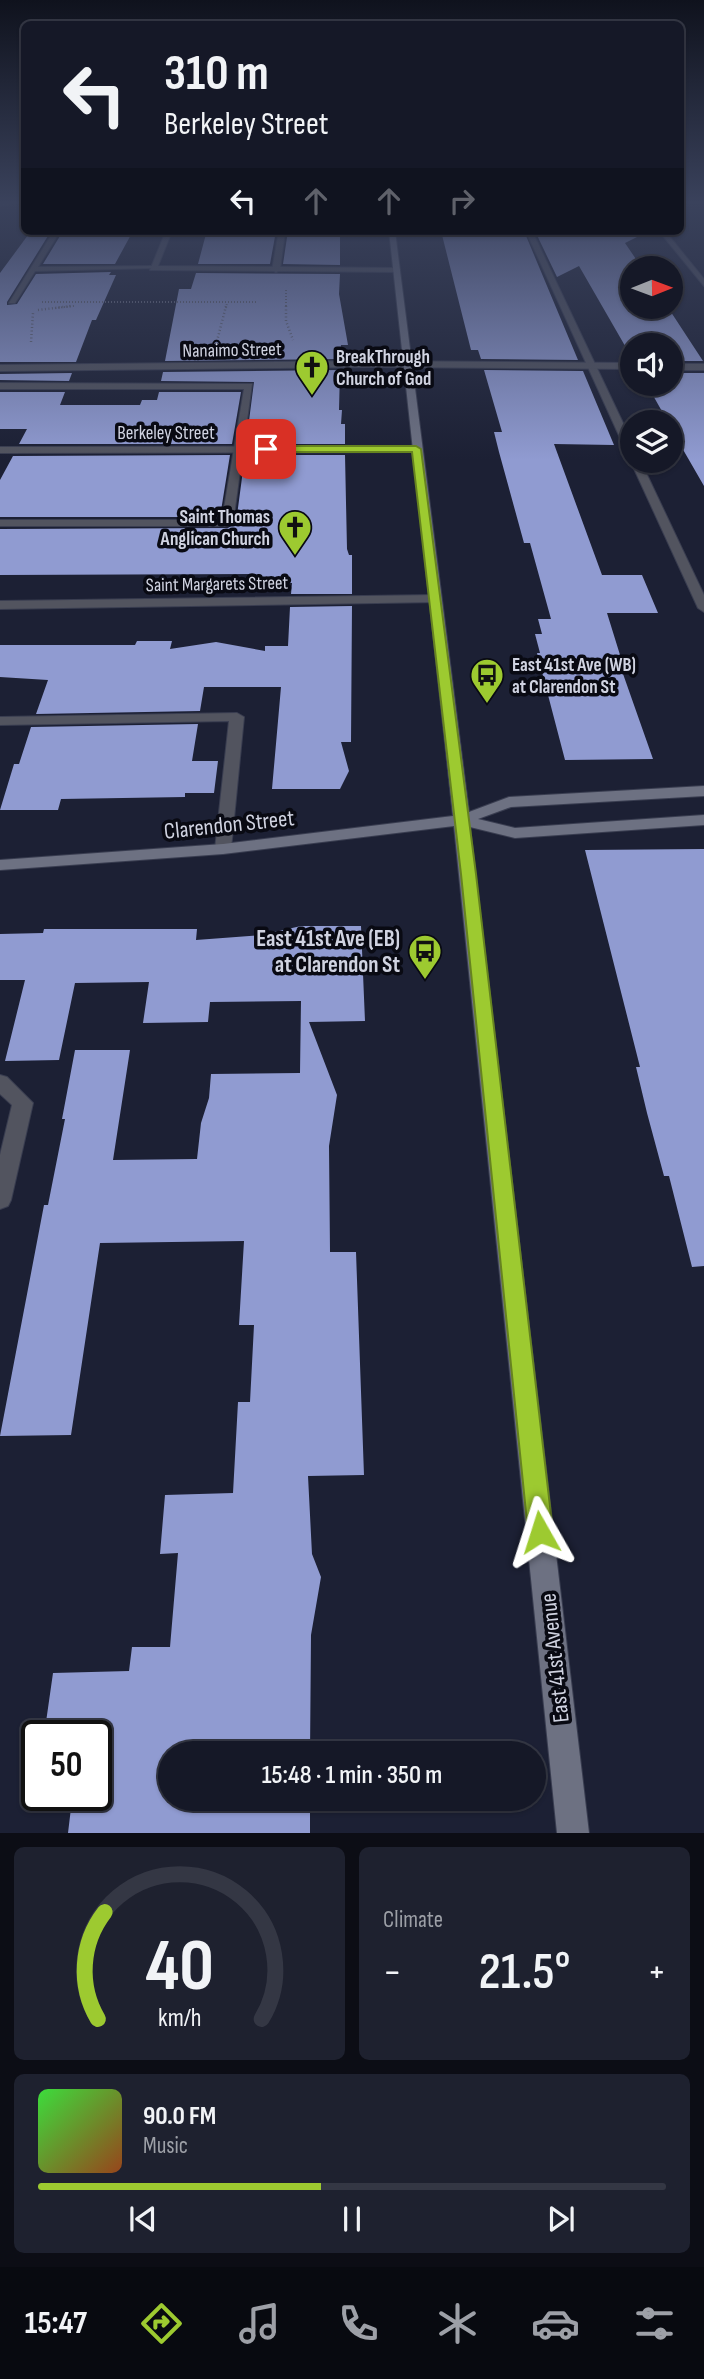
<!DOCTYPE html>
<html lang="en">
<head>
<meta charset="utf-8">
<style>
	body { margin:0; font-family:"Sofia Sans Condensed",sans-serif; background:#1e212f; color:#f1f3f6; height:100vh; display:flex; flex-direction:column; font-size:26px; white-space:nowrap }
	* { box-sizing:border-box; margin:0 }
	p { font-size:23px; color:#9da0a7 }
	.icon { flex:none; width:38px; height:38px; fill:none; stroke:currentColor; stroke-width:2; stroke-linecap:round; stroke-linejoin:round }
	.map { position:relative; height:1833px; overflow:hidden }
	.details { display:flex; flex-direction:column; gap:14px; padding:14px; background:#0c0d15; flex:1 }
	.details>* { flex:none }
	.banner { position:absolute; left:21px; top:21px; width:663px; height:214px; border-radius:10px; box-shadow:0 2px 5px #0004,0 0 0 2px #343744; background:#151827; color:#f1f3f6; overflow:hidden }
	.needle { width:46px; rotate:89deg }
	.tools { position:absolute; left:620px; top:256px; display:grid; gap:14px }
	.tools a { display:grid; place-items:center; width:63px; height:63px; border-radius:50%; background:#151827; box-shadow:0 2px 5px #0004,0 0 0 2px #343744; font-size:35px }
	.speed { position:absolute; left:21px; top:1720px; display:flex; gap:14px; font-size:35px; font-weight:700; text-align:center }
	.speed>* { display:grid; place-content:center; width:91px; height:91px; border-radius:50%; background:#151827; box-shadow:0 2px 5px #0004,0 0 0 2px #343744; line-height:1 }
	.speed .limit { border:4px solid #111; border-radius:10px; background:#fff; color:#111 }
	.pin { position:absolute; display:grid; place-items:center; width:60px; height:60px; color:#fff; margin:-30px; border-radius:14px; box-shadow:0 4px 10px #0006 }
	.me { position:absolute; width:77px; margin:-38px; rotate:354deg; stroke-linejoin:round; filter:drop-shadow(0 0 5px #0008) }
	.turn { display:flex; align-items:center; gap:24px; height:147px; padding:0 28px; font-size:32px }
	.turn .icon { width:91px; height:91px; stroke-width:2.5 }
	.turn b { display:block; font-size:49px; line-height:60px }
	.lanes { display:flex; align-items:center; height:66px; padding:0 28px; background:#0003; justify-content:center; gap:35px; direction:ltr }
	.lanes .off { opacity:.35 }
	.big { font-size:52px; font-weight:600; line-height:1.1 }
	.details .widget { flex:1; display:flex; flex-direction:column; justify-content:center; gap:10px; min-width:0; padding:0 24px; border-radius:10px; background:#1e212f }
	.details .dial { align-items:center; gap:0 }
	.dial svg { height:182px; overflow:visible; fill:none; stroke:#343744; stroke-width:7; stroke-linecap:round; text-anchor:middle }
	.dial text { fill:#f1f3f6; stroke:none }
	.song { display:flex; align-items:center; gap:21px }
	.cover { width:84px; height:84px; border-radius:10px; background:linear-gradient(135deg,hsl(120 70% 55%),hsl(20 70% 35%)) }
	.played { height:7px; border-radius:4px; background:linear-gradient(90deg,#9dca30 45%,#343744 45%) }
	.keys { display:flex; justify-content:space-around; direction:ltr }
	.heat { display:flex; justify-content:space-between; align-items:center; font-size:38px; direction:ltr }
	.details .tiles { flex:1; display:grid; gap:14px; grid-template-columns:1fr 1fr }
	.widget:last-child { grid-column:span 2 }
	.trip { position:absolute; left:158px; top:1741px; width:388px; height:70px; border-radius:35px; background:#151827; box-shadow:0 2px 5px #0004,0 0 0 2px #343744; font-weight:600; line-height:70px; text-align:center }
	.dock { display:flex; height:112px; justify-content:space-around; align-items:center; background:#080a10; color:#9da0a7 }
	.dock .icon { width:49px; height:49px }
	.dock .on { color:#9dca30 }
	.dock b { font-size:32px; color:#f1f3f6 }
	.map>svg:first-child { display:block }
	.building { fill:#909bd1 }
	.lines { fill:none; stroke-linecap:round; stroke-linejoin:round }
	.lane-casing { stroke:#393d50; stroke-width:2 }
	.street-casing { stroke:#393d50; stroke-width:2 }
	.secondary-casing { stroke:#393d50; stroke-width:2 }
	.path-far1 { stroke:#6b6e80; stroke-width:2; stroke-dasharray:1 2; stroke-linecap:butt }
	.path { stroke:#6b6e80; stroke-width:2.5; stroke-dasharray:1 2.5; stroke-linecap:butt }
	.lane { fill:#52545f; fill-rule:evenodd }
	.street { fill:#52545f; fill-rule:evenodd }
	.secondary { fill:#6d7182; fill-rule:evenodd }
	.route { fill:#9dca30; stroke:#66831f; stroke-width:2 }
	.labels { text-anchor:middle; stroke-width:7; stroke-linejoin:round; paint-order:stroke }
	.far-street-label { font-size:19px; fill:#d0d3e1; stroke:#090a13 }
	.far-poi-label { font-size:19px; font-weight:bold; fill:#d0d3e1; stroke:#090a13; text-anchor:start }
	.street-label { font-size:23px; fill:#d0d3e1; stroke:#090a13 }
	.poi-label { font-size:23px; font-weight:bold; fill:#d0d3e1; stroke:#090a13; text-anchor:end }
</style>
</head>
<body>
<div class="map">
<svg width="704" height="1833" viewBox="0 0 704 1833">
	<rect width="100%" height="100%" fill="#1c2034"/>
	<path class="building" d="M31 231H51L7 302V305L17 304 36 274 111 272 109 275H116L96 320H92L76 362H0V273Z
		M63 231H133L115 264H43Z
		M213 231H276L270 264H198L206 234H212Z
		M288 231H340V265L283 264Z
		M441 231H524L578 360 481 359 478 350H471Z
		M535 231H649L625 243 642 268H632V306H667L703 361H670V345H632V358L579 266 557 277Z
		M196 273 340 274 339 294 348 345H341L340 359 165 361 179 289H191Z
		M340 370 339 410H342L341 424H345V444H246L254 382 161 381 163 372Z
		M484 370 583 371 614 445 554 444 602 575H642L658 613H607L625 671H622L653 759 565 760 537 653H540L535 634H542L538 619H551L530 543H524L499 452 494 432H502Z
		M72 373 69 381 0 380V374Z
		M670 373H704V486L670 427V422H668L646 383H670Z
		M0 392H65L60 405H140L142 400H157L159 392H241L232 444H19L27 429H0Z
		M230 455 220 517H0V480L13 456Z
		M245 455H345L347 549 349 555H352V594H291L292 583H269V579H255L256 574 0 575V529L228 528 236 523Z
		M352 606 351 742H341L349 771 340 789H272L281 687H204L200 711 36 714 48 680 0 677V645H135L137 641H172L170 649 216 642 265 651V646H288L290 607Z
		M198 724 192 761H218L214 793H185V797L61 799 58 810H0L14 764H19L31 727Z
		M704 849V1266L692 1267 669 1176H664L647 1113 636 1067H640L585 850Z
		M301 926H361L365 1021 309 1022 337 1095 329 1146 330 1252H356L364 1475 308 1476 312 1554 321 1577 311 1635 310 1754H170V1799H310V1833H68L71 1808 22 1809 32 1744H37V1796H96V1736H44L53 1673 129 1671 132 1647H170L178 1553 160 1554 165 1495 233 1493 238 1402H250L254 1325H239L244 1241 100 1243 71 1435 0 1436 44 1205H48L65 1119H62L75 1050H130L113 1160 197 1159 201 1123 209 1098 211 1074 300 1073 301 1001 210 1002 208 1022 143 1023 149 982 75 983 59 1060 5 1061 25 980H0V934L43 933 44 929H197L196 940 261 935Z"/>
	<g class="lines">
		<defs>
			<path id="lane" d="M54 231H60L38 267 153 266 157 268 35 271 15 303H9Z
				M279 231H285L280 270 276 272 272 270Z
				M526 231H532L632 442V456L627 453Z
				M0 383 252 384 233 523 227 526H0V520H222L244 389H0Z
				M631 458 632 460H640L704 595V612L698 608 630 460Z
				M237 713 244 717 231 849 223 854 215 849 229 721 0 725V717Z
				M0 1075 7 1077 33 1103 11 1200 8 1206 0 1209V1155L12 1105 0 1094Z"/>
			<path id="street" d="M0 203H17L0 206Z
				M166 231H172L158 266 396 268 400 270 396 272 150 270Z
				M659 231H665L704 279V286Z
				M373 361 632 363V369L373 367 0 371V365Z
				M670 364H704V370H670Z
				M0 447 416 446 421 449 416 452 0 453Z
				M435 595 439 596V602L0 609V601Z"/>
			<path id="secondary" d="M389 231H395L469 812 509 797 704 786V796L511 807 478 819 515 828 704 815V825L515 838 470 827 589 1833H557L454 826 223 854 0 870V860L223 844 453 816Z"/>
		</defs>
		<use href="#lane" class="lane-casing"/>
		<use href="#street" class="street-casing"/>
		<use href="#secondary" class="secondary-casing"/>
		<path class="path-far1" d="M286 290V308
			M42 302H256
			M55 308 74 306
			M226 308 227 303"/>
		<path class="path" d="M286 306V321L293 340
			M38 310 71 306
			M217 341 226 306
			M31 342 33 313"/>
		<use href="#lane" class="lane"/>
		<use href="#street" class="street"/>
		<use href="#secondary" class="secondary"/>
	</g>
	<linearGradient id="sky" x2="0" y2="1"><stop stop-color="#0f121d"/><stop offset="0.44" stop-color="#3a425c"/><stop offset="1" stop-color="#3a425c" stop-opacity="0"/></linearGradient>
	<rect width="704" height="460" fill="url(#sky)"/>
	<path class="route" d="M416 446 421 449 476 874 553 1532 549 1540 540 1544 531 1540 528 1532 461 874 412 452H266L262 449 266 446Z"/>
	<defs>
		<symbol id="church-pin" viewBox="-11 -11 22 30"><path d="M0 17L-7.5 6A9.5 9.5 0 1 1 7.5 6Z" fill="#9dca30" stroke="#090a13"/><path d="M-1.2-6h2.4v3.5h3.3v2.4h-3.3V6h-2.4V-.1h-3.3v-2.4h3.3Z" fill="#111"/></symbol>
		<symbol id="bus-pin" viewBox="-11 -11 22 30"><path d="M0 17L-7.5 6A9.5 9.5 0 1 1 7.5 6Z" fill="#9dca30" stroke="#090a13"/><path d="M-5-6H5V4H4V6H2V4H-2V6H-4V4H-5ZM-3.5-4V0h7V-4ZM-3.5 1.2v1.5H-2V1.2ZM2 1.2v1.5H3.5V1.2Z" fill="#111"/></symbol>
	</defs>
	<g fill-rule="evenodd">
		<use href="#church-pin" x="293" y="348" width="38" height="52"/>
		<use href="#church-pin" x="276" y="508" width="38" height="52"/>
		<use href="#bus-pin" x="468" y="656" width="38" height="52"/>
		<use href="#bus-pin" x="406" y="932" width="38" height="52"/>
	</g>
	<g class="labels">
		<g class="far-street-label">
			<text transform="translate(232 349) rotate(-1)" y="7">Nanaimo Street</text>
			<text x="166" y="439">Berkeley Street</text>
			<text transform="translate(217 583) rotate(-1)" y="7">Saint Margarets Street</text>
		</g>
		<g class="far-poi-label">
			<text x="336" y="363">BreakThrough<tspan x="336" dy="22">Church of God</tspan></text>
			<text x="270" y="523" text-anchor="end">Saint Thomas<tspan x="270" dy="22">Anglican Church</tspan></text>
			<text x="512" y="671">East 41st Ave (WB)<tspan x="512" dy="22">at Clarendon St</tspan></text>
		</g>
		<g class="street-label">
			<text transform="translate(229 824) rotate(-6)" y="8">Clarendon Street</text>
			<text transform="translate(554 1658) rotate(-96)" y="8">East 41st Avenue</text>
		</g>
		<g class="poi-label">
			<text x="400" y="946">East 41st Ave (EB)<tspan x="400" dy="26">at Clarendon St</tspan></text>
		</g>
	</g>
</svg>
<div class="tools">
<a><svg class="needle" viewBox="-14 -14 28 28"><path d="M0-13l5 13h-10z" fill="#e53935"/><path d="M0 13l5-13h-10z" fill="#9da0a7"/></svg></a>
<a><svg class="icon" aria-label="sound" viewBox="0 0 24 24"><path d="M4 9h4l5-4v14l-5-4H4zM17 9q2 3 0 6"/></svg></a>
<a><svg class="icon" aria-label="layers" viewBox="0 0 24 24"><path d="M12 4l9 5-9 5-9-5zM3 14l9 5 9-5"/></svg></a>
</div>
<div class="speed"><div class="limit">50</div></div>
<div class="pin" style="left:266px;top:449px;background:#d93025"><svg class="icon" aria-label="arrive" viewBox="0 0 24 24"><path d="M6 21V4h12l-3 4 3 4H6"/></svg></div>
<svg class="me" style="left:540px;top:1532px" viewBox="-20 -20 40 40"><path d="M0-17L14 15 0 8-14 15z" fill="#9dca30" stroke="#fff" stroke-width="4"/></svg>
<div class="trip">15:48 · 1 min · 350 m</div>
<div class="banner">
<div class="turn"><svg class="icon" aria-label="left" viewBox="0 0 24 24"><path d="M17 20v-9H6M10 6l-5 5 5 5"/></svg><div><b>310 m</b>Berkeley Street</div></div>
<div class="lanes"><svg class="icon" aria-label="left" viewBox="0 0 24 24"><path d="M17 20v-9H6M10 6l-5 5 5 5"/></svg><svg class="icon off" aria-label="ahead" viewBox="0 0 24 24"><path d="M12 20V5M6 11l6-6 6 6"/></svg><svg class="icon off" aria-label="ahead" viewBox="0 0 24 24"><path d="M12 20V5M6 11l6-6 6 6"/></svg><svg class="icon off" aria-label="right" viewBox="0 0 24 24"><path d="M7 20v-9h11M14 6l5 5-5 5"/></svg></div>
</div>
</div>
<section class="details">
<div class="tiles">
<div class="widget dial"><svg viewBox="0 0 100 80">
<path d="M14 69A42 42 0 1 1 86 69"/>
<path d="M14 69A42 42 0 0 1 17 22" stroke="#9dca30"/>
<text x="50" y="56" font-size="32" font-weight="700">40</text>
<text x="50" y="72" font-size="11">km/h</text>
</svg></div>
<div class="widget"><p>Climate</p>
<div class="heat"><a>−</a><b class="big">21.5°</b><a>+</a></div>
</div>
<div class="widget">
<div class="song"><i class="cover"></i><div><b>90.0 FM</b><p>Music</p></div></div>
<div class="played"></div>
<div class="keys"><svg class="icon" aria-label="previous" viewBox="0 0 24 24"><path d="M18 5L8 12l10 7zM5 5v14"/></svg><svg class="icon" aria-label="pause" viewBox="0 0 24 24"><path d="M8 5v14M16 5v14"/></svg><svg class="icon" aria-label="next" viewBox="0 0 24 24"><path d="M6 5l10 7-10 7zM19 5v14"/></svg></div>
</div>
</div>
</section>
<nav class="dock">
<b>15:47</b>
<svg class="icon on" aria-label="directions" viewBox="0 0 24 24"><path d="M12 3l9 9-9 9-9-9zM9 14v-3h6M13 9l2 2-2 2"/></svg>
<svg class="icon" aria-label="music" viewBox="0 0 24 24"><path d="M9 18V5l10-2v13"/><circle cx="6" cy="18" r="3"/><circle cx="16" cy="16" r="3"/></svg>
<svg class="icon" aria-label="phone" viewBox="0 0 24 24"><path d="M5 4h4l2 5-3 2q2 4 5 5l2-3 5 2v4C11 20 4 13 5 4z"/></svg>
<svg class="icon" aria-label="climate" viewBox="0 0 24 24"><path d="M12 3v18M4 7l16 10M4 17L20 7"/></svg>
<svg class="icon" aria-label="car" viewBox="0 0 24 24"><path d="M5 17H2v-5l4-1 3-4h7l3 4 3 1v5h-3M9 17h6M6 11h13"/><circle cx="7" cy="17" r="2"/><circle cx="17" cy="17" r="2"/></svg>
<svg class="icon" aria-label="filters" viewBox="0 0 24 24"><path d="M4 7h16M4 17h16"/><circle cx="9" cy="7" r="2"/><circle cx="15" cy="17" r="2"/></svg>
</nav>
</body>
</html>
